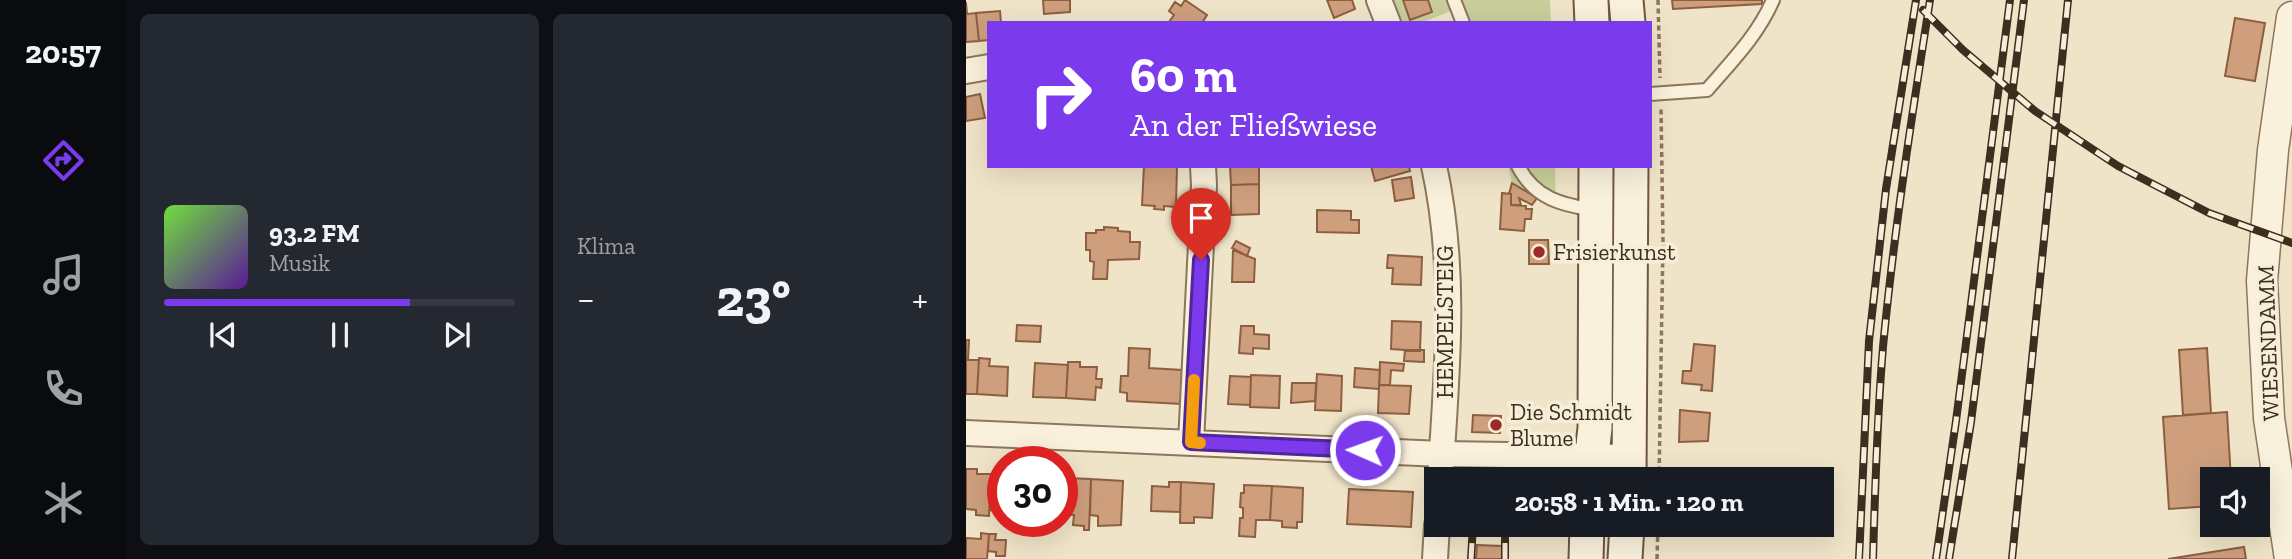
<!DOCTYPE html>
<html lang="de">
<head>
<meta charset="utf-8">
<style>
	body { margin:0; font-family:"Zilla Slab",serif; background:#242831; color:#f1f3f6; height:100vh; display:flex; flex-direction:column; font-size:26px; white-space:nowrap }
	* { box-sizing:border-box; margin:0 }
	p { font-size:23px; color:#9ea1a6 }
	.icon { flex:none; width:38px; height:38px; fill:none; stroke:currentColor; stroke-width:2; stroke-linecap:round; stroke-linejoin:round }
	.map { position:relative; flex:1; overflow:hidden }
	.panel { display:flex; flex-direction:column; gap:14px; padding:14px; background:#0d0f14; width:840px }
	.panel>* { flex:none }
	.top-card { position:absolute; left:21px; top:21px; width:665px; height:147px; border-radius:0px; box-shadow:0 7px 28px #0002; background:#7c3aed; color:#fff; overflow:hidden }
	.tools { position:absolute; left:1234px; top:467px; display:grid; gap:14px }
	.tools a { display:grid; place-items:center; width:70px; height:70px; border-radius:0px; background:#171b24; box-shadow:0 7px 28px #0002; font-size:35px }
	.speed { position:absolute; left:21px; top:446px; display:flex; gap:14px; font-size:35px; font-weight:700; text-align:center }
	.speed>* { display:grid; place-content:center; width:91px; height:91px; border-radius:50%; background:#171b24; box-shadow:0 7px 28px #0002; line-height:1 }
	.speed .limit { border:10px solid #d22; background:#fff; color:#111 }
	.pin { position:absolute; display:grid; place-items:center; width:60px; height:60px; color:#fff; margin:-72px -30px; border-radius:50% 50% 50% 0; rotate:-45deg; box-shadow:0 0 7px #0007 }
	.pin .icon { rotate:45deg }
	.me { position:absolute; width:77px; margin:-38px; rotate:272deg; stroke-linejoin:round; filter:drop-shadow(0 0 5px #0008) }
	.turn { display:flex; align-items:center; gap:24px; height:147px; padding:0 28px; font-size:32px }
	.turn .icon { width:91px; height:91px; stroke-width:2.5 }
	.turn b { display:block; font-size:49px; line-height:60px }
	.big { font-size:52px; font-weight:700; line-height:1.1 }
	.panel .widget { flex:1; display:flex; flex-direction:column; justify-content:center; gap:10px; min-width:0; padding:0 24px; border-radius:10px; background:#242831 }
	.song { display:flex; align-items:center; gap:21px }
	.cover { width:84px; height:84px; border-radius:10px; background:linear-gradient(135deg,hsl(100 70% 55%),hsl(270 70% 35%)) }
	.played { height:7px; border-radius:4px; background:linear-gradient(90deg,#7c3aed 70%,#363941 70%) }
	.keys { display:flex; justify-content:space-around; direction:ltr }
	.heat { display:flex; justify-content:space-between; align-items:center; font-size:38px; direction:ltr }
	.panel .tiles { flex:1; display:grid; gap:14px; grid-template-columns:repeat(2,1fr) }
	.trip { position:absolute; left:458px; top:467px; width:410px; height:70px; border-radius:0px; background:#171b24; box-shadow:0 7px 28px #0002; font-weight:700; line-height:70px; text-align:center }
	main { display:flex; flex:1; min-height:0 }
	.menu { display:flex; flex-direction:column; width:126px; justify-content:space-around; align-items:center; background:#090b0e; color:#9ea1a6 }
	.menu .icon { width:49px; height:49px }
	.menu .on { color:#7c3aed }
	.menu b { font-size:32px; color:#f1f3f6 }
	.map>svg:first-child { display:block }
	.green { fill:#c9cf9b }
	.building { fill:#cf9f7d; stroke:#8d5f41; stroke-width:2 }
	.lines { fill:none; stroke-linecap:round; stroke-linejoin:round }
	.service-casing { stroke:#8d765c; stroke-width:16 }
	.minor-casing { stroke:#8d765c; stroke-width:28 }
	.tertiary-casing { stroke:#8d765c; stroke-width:33 }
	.secondary-casing { stroke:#6f573f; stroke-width:37 }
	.path { stroke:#8d765c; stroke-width:3.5; stroke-dasharray:5 3.5; stroke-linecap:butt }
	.service { stroke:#faf1dc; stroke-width:12 }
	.minor { stroke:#faf1dc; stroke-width:24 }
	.tertiary { stroke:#faf1dc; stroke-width:30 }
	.secondary { stroke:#faf1dc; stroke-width:33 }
	.rail-casing { stroke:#3d2e20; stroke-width:8 }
	.rail { stroke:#f7eed8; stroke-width:5; stroke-dasharray:16; stroke-linecap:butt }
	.route-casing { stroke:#51269a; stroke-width:18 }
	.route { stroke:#7c3aed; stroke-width:12 }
	.slow { stroke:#f59e0b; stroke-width:12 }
	.poi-dot { fill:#9e2a2b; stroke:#f7eed8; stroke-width:2.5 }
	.labels { text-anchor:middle; stroke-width:7; stroke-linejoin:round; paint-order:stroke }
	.poi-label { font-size:23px; fill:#3d2e20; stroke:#f7eed8; text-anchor:start }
	.street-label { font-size:23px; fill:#3d2e20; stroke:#f7eed8 }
</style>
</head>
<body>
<main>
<nav class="menu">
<b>20:57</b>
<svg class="icon on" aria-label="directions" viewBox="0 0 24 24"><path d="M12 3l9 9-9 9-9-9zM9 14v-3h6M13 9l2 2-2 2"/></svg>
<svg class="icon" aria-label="music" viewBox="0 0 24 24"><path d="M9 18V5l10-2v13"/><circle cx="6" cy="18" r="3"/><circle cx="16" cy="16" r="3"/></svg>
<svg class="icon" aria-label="phone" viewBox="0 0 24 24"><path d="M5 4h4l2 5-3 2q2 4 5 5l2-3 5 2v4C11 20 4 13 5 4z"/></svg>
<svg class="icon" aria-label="climate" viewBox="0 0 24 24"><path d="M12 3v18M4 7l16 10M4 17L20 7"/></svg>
</nav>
<section class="panel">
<div class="tiles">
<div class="widget">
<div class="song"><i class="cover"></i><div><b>93.2 FM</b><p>Musik</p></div></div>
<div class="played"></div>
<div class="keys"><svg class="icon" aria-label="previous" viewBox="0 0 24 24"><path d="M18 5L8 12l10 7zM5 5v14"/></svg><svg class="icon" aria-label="pause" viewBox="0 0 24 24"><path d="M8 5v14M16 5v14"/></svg><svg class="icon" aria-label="next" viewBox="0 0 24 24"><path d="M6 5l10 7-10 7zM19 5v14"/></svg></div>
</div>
<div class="widget"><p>Klima</p>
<div class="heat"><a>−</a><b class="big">23°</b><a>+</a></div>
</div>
</div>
</section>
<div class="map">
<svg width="1326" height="559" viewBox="0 0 1326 559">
	<rect width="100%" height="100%" fill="#f0e4c8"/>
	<path class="green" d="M413 0H584L585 23H492L487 10 455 23H422Z
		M542 166H589L590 209 546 182Z"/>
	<path class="building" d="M77 0H104V12L78 14Z
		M219 0 241 15 236 23 203 22 208 15 203 11 209 2 215 6Z
		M361 0H386L389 9 368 18Z
		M437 0H462L466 12 444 20Z
		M706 0H796V4L707 9Z
		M0 2 1 14 10 13 13 41 0 42Z
		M34 11 35 23H23V40L13 41 10 13Z
		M1269 18 1299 23 1289 81 1259 76Z
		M14 94 19 118 0 121V97Z
		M178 166H211L210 207 198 206V210L188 209 189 206 176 205Z
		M264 166H293V184L265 185Z
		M405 166H443L444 171 409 181Z
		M445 177 448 198 429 201 426 180Z
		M546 183 571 198 566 205 553 198 555 205H545V194H543Z
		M293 184V214L265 215V185Z
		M536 193 545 194V205L560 206V209H566L565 219H559L558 231 534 229Z
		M351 210 385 211V220H393V233L351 232Z
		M138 227 152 228V231L164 232V242H174L173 259 142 260 141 279H127L128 262 124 261V250H120V233H130V230H138Z
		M563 240H582L583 264H563Z
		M270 241 284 248 281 256 266 248Z
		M267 250 289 259 288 282H266Z
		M422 255 456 257 455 285 426 284 427 268H421Z
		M426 321 455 322 454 351 425 349Z
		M51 325 75 326 74 342 50 341Z
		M275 326H288V334L303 335V349L287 348V354L273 353Z
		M0 340H3L2 360H13L11 394H0Z
		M728 344 749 346 746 391 735 390 736 385 716 383 717 371H725Z
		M163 348 184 349 183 368 216 370 215 404 161 401V393L154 392 155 376H162Z
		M1241 348 1245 413 1217 415 1213 350Z
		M439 350H458V362L438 361Z
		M13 358 24 359 23 366 42 367 41 396 11 394Z
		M102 362H114V367H131L130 379H136L135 388 130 387 129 400 100 398Z
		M414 362 438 364 437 371 425 370 424 385H413Z
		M69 363 102 365 100 398 67 397Z
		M389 368 414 370 413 389 388 387Z
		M351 374 376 376 375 411 349 410Z
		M285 375 314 376 313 408 284 407Z
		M264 376 285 377 284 405 262 404Z
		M326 383H350L349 401 325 403Z
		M413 385 445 386 443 414 412 413Z
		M714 410 744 413 742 441 713 442Z
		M1261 412 1265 480H1246V506L1203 509 1197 417Z
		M507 415 535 416 534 433 506 432Z
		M0 469H11V474H25L23 516 10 515V510L0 509Z
		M25 474 37 475V511L24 510Z
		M98 478 125 479 123 530H118V526L107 525 108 515 96 514Z
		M125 479 157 481 155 525 132 526V516L124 515Z
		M203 482H215L214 512 185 511 186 486 203 487Z
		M215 482 248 484 246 518 228 517V523H214Z
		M278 485 306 486 304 520H290L289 537 273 536 274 518H277V508L274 507 275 493H278Z
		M306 486 337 488 336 522H331V528L316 527V521L304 520Z
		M383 489 447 492 445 527 381 524Z
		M15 533 23 534 21 559H0V538L15 539Z
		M23 534H30L29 540H40L39 556H30V552L22 551Z
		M511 545 536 546V559H510Z
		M1278 547 1280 559H1202Z"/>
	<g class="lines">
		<defs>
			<path id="service" d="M488 0 497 23
				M684 94 741 90C766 61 792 35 807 0
				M552 166C569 199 596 205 630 210"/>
			<path id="minor" d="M413 0 422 23
				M0 71 23 67
				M468 166C491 270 481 374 474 480
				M0 433 476 454 664 457
				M225 442 238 185 237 166
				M469 559 471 525"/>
			<path id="tertiary" d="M1324 559 1303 418 1296 281 1307 150 1326 17"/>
			<path id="secondary" d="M625 0 626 23
				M660 0 662 23
				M623 480 629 428 630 166
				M663 480 665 166
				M620 559 621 525
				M659 559 661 525"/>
		</defs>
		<use href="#service" class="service-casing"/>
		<use href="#minor" class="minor-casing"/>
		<use href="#tertiary" class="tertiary-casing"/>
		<use href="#secondary" class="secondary-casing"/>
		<path class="path" d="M692 0 694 78
			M693 480 697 242 695 107
			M691 559 692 525"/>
		<use href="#service" class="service"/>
		<use href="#minor" class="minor"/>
		<use href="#tertiary" class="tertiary"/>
		<use href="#secondary" class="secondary"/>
		<defs>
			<path id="rail" d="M957 10 997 50 1069 111 1152 166 1243 213 1326 243
				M505 559 507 525
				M539 559V525
				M893 559 903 341 920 189 950 0
				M907 559C909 488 911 418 917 347 928 231 946 115 964 0
				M970 559 990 421 1044 0
				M983 559 1005 422 1058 0
				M1046 559 1102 0"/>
		</defs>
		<use href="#rail" class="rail-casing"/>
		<use href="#rail" class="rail"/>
	</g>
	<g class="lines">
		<defs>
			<path id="route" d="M235 260 225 442 399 450"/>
		</defs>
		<use href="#route" class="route-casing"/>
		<use href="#route" class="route"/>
		<path class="slow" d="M228 380 225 442 234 443"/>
	</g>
	<g class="poi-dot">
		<circle cx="573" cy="252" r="7"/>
		<circle cx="530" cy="425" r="7"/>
	</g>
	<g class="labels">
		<g class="poi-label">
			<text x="587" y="260">Frisierkunst</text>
			<text x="544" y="420">Die Schmidt<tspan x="544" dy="26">Blume</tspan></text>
		</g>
		<g class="street-label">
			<text transform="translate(479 322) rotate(-90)" y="8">HEMPELSTEIG</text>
			<text transform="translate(1302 343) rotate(-92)" y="8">WIESENDAMM</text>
		</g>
	</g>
</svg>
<div class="tools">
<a><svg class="icon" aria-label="sound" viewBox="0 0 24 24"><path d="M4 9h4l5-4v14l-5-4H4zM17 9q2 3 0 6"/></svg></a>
</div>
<div class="speed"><div class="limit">30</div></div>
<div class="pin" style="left:235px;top:260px;background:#d93025"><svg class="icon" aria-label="arrive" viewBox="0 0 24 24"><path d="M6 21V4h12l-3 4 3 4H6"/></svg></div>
<svg class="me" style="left:399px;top:450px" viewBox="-20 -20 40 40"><circle r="17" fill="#7c3aed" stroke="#fff" stroke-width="3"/><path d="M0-11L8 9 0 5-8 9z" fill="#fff"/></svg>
<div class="trip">20:58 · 1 Min. · 120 m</div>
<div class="top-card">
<div class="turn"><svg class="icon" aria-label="right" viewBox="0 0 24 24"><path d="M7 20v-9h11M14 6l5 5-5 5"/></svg><div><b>60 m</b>An der Fließwiese</div></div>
</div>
</div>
</main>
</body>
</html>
